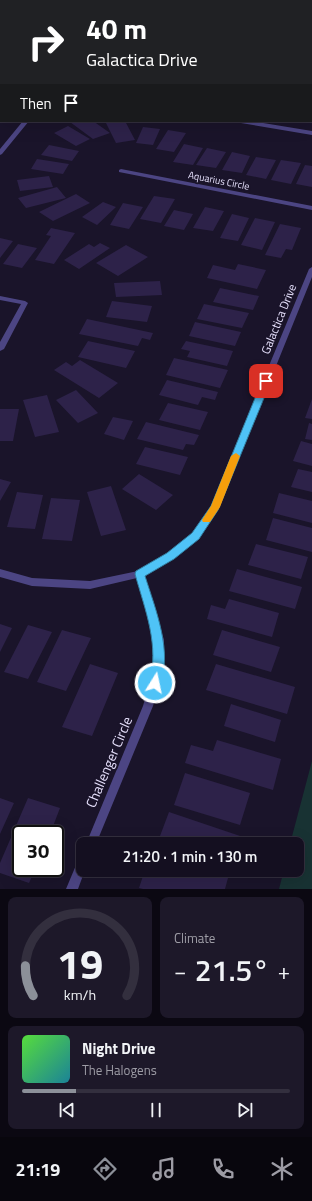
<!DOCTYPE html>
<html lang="en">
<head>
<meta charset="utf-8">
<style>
	body { margin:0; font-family:"Titillium Web",sans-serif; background:#1d1829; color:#f1f3f6; height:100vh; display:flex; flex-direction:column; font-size:15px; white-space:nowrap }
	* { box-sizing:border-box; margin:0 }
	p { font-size:13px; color:#9d9ca5 }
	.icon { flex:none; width:22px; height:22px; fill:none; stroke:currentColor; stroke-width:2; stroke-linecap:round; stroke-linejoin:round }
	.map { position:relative; height:889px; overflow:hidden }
	.details { display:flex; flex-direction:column; gap:8px; padding:8px; background:#0b0812; flex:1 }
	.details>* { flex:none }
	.banner { position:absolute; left:0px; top:0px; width:312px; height:122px; box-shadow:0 4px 16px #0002,0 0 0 1px #332f3e; background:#202124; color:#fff; overflow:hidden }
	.speed { position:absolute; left:12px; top:825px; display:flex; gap:8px; font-size:20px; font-weight:700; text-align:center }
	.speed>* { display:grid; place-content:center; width:52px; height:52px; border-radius:50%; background:#140f20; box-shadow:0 4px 16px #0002,0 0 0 1px #332f3e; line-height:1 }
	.speed .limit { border:2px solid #111; border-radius:6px; background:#fff; color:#111 }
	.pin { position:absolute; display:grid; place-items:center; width:34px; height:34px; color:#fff; margin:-17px; border-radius:8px; box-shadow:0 2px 6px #0006 }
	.me { position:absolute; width:44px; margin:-22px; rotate:10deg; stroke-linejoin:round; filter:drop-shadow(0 0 3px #0008) }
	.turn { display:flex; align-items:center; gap:14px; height:84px; padding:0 20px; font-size:18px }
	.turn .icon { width:52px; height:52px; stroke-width:2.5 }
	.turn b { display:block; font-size:28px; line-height:34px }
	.then { display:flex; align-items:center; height:38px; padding:0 20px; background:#0003; gap:8px; font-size:15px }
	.big { font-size:30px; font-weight:600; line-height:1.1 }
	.details .card { flex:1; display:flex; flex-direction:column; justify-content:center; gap:6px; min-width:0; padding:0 14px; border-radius:8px; background:#1d1829 }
	.details .dial { align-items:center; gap:0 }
	.dial svg { height:104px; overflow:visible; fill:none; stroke:#332f3e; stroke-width:7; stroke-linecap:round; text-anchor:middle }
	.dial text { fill:#f1f3f6; stroke:none }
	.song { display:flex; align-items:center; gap:12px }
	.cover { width:48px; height:48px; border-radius:6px; background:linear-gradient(135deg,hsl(110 70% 55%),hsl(190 70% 35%)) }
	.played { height:4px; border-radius:2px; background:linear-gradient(90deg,#8c9099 20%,#332f3e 20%) }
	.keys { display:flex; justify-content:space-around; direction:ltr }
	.heat { display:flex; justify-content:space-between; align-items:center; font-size:22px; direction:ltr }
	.details .tiles { flex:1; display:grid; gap:8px; grid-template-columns:1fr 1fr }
	.card:last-child { grid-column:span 2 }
	.trip { position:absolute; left:76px; top:837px; width:228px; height:40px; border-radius:8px; background:#140f20; box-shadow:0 4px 16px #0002,0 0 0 1px #332f3e; font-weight:600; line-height:40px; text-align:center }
	.dock { display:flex; height:64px; justify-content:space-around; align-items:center; background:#08060d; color:#9d9ca5 }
	.dock .icon { width:28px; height:28px }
	.dock .current { color:#8c9099 }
	.dock b { font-size:18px; color:#f1f3f6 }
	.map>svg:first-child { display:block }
	.green { fill:#183233 }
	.building { fill:#2d2249 }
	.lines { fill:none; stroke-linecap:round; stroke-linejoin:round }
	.minor { fill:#4c4583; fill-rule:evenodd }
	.route { fill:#4fc3f7; stroke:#337fa1 }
	.slow { fill:#f59e0b }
	.labels { text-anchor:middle; stroke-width:4; stroke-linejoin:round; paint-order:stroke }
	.far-street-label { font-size:10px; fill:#e6e0fc; stroke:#1a142a }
	.street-label { font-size:12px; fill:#e6e0fc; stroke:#1a142a }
	.near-street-label { font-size:14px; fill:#e6e0fc; stroke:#1a142a }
</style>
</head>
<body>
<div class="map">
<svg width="312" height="889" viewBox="0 0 312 889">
	<rect width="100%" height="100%" fill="#1a142a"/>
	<path class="green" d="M312 761V889H279L284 870H297V844H290Z"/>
	<path class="building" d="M72 121H93L110 133 93 139 70 122Z
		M125 121 135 140 116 143 106 123Z
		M68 126 90 139 76 146 54 133Z
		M143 127 160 129 153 145 136 143Z
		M168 130 186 133 174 152 156 149Z
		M184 144 203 148 193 165 173 162Z
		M49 145 79 151 72 161 41 155Z
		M207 148 226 152 216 168 196 165Z
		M232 152 250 156 242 173 222 170Z
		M256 157 276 160 266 179 246 175Z
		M37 159 69 164 63 174 31 169Z
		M281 160 301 163 291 184 271 180Z
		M305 165 312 166V187L296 184Z
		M49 176 53 187 20 191 17 180Z
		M57 187 66 198 26 208 18 198Z
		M76 194 90 203 53 221 39 212Z
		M154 196 175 199 161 223 140 219Z
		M103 202 116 207 97 225 82 217Z
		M123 203 143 207 129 229 110 225Z
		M205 207 224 211 213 231 193 228Z
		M174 210 193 214 184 230 164 226Z
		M232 214 249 218 238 241 220 238Z
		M255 218 275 222 262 250 241 245Z
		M280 224 301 228 292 250 286 249 281 258 265 255Z
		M51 228 75 233 54 264 35 260 51 236 46 235Z
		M0 238 13 241 0 258Z
		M100 243 110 248 79 269 64 260 89 244 94 247Z
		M18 244 37 248 22 268 3 264Z
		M126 245 148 257 118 276 96 263Z
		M238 264 266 270 257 289 207 278 213 265 235 270Z
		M160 281 162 295 116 297 114 283Z
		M220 288 259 296 253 310 213 302Z
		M112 301 152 306 147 322 106 317Z
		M204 304 249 313 242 328 197 319Z
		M87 319 153 333 150 340 142 338 138 346 79 334Z
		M195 322 241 332 235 346 189 336Z
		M88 341 135 351 126 368 78 357Z
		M186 341 233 351 227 366 187 357 190 351 181 349Z
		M174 358 228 370 220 388 166 375Z
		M80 360 118 383 99 398 54 370 66 362 72 366Z
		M167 380 218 392 215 400 202 397 198 405 159 395Z
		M76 390 98 413 78 423 56 400Z
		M47 395 59 432 35 437 23 400Z
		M312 399V419L305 418Z
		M168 403 208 412 200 430 159 420Z
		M0 409H19L13 441H0Z
		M113 417 133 421 124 440 104 434Z
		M146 422 199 435 194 445 186 444 183 450 137 439Z
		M309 423 312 424V440L305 439Z
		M301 441 312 444V466L293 461Z
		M145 447 188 457 180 475 136 464Z
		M298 469 312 472V492L291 487Z
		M139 474 173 495 156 510 122 489Z
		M0 479 11 482 0 501Z
		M111 486 126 530 101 536 87 492Z
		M17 492 43 495 35 529 7 527Z
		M279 493 312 501V523L273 513Z
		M51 498 80 500 72 541 42 539Z
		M273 518 312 528V552L266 540Z
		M256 544 308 557 301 579 248 565Z
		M237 569 302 587 295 609 229 591Z
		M229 599 279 613 272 637 207 619 211 605 225 609Z
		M0 624 12 628 0 652Z
		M28 625 52 632 28 679 4 672Z
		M62 630 91 638 66 691 37 682Z
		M222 630 280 647 271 672 213 655Z
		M90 664 118 673 92 736 62 727Z
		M216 664 295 687 287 714 206 690Z
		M231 704 281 720 275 742 224 726Z
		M217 740 281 759 273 790 185 763 191 745 213 751Z
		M185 773 250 793 240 825 174 805Z
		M0 798 14 803 0 834Z
		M28 798 60 808 50 834H21V868H36L29 883 0 873V863Z
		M169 812 246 838 244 844H157Z
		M145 870H203L228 878 225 889H143L139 888Z"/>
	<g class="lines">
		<path class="minor" d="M225 0H231V1H225Z
			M311 38H312V42H311Z
			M0 79 1 80V84L0 83Z
			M23 121H29L2 154 0 155V149Z
			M238 121H251L312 131V135L241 123Z
			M121 169 312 206V210L119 172V170Z
			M312 267V277L219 507 198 538 174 558 145 576 164 640 163 672 153 706 96 844H86L143 706 153 672 154 640 137 578 90 589 32 586 0 577V569L32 578 90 581 138 571 168 554 192 534 211 506 309 269Z
			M0 296 25 301 28 303 4 349 0 351V342L21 304 0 300Z
			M83 857V870H85L78 889H66L79 858Z"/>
	</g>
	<path class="route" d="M266 378 271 381 218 510 199 539 174 559 145 576C155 608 174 654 159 687L155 688 151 687 149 683C160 646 145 610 135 574L136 571 167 553 192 533 211 506 262 381Z"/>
	<path class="slow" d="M236 453 240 456 220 507 210 522H203L202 520 211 506 231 456Z"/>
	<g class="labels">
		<g class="far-street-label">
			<text transform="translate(219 180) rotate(11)" y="4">Aquarius Circle</text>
		</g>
		<g class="street-label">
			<text transform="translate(279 319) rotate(-68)" y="4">Galactica Drive</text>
		</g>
		<g class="near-street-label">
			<text transform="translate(109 762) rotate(-67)" y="5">Challenger Circle</text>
		</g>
	</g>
</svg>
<div class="speed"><div class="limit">30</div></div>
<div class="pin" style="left:266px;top:381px;background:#d93025"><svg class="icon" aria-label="arrive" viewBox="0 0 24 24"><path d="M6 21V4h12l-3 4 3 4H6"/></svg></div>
<svg class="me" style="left:155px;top:683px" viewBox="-20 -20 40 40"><circle r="17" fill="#4fc3f7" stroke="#fff" stroke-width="3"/><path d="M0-11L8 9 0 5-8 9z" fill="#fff"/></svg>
<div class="trip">21:20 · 1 min · 130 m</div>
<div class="banner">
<div class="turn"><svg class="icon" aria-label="right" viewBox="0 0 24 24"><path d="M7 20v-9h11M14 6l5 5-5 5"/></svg><div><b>40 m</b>Galactica Drive</div></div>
<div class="then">Then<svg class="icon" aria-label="arrive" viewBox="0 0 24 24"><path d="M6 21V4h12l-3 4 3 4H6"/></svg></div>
</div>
</div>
<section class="details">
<div class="tiles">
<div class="card dial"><svg viewBox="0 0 100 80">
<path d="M14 69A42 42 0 1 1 86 69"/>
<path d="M14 69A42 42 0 0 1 8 46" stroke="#8c9099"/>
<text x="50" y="56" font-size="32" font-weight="700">19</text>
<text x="50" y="72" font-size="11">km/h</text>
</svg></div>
<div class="card"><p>Climate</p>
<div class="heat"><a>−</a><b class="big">21.5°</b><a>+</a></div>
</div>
<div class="card">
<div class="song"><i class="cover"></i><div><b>Night Drive</b><p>The Halogens</p></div></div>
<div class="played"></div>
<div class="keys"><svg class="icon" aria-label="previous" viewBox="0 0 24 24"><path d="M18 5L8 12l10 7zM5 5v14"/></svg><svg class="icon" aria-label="pause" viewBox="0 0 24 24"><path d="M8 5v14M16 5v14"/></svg><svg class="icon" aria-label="next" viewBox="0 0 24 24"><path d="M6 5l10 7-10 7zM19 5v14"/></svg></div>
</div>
</div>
</section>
<nav class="dock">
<b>21:19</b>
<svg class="icon current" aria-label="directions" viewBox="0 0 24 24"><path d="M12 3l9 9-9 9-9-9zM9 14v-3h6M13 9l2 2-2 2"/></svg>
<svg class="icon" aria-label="music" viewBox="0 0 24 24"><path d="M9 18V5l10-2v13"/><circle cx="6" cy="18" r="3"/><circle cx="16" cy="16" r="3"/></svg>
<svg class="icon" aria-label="phone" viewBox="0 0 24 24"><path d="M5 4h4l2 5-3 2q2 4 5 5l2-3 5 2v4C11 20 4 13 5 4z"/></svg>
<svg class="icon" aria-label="climate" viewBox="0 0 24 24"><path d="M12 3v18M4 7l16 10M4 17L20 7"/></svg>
</nav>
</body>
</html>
